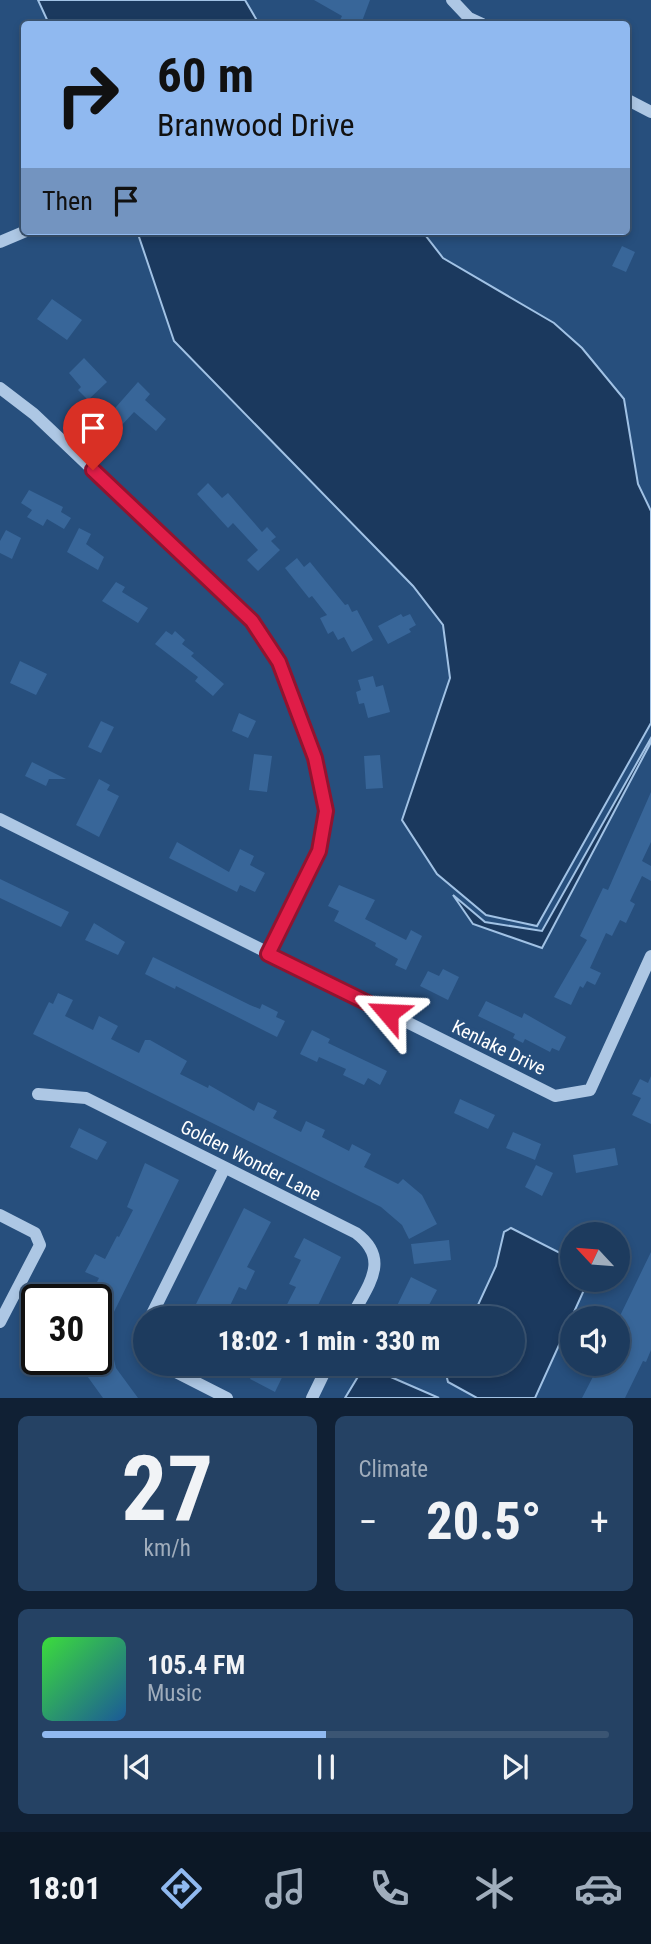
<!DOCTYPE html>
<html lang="en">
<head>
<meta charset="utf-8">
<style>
	body { margin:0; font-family:"Roboto Condensed",sans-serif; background:#254264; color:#f1f3f6; height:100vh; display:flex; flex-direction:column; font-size:26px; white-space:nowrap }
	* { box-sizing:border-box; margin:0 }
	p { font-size:23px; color:#a0adbc }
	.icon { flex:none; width:38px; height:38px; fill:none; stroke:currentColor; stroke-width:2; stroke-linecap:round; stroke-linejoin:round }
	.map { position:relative; height:1398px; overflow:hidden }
	.side { display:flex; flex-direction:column; gap:18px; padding:18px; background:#102034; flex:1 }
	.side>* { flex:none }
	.banner { position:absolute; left:21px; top:21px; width:609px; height:214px; border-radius:7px; box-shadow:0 4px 10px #0003,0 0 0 2px #3b5573; background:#90b9f0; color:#111; overflow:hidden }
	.needle { width:46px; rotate:296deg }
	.buttons { position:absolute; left:560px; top:1222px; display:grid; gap:14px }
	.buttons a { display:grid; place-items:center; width:70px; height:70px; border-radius:50%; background:#1d3b5e; box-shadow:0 4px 10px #0003,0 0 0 2px #3b5573; font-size:35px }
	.speed { position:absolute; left:21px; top:1284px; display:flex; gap:14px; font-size:35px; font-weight:700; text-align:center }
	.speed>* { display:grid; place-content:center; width:91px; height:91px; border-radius:50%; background:#1d3b5e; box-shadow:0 4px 10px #0003,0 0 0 2px #3b5573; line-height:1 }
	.speed .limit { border:4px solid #111; border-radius:10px; background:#fff; color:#111 }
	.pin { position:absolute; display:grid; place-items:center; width:60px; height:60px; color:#fff; margin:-72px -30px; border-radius:50% 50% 50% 0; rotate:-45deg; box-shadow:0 0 7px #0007 }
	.pin .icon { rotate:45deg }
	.me { position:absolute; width:77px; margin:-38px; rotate:296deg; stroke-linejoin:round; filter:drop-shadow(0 0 5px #0008) }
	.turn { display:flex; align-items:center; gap:24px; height:147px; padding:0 21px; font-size:32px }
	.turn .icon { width:91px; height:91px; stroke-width:2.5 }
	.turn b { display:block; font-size:49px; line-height:60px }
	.then { display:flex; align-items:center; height:66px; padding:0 21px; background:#0003; gap:14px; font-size:26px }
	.big { font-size:52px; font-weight:800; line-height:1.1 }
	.side .widget { flex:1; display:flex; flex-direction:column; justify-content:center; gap:10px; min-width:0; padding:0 24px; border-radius:10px; background:#254264 }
	.side .dial { align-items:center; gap:0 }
	.dial b { font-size:91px; line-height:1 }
	.song { display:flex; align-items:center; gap:21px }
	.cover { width:84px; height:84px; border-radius:10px; background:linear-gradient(135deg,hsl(120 70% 55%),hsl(210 70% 35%)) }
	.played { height:7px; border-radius:4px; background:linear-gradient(90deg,#90b9f0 50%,#3b5573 50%) }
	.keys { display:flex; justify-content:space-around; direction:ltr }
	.heat { display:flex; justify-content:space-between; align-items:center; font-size:38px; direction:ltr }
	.side .tiles { flex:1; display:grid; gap:18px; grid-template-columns:1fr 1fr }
	.widget:last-child { grid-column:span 2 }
	.trip { position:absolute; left:133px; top:1306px; width:392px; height:70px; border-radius:35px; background:#1d3b5e; box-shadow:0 4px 10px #0003,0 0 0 2px #3b5573; font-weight:800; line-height:70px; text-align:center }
	.tabs { display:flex; height:112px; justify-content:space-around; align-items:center; background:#0c1826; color:#a0adbc }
	.tabs .icon { width:49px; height:49px }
	.tabs .selected { color:#90b9f0 }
	.tabs b { font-size:32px; color:#f1f3f6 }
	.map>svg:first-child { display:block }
	.water { fill:#1b395e; stroke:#a1c2e5; stroke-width:2 }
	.building { fill:#386699 }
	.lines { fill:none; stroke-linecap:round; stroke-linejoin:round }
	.minor { stroke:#adc7e4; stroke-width:12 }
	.route-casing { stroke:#92132f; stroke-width:18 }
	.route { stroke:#e11d48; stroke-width:12 }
	.labels { text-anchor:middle; stroke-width:7; stroke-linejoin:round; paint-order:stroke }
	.street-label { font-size:19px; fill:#fff; stroke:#274f7d }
</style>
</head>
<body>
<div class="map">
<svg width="651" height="1398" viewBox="0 0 651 1398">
	<rect width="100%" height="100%" fill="#274f7d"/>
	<path class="water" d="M38 0H245L259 24H49Z
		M137 231H422L443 258 554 323 582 348 624 399 638 484 651 511V723L537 926 486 915 437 874 402 820 450 678 443 625 413 586 174 341Z
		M651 738V742L542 948 473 924 453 895 485 922 542 931Z
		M511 1228 572 1259V1279H589L535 1398H477L448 1382 446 1374 451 1363H513V1318H472L496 1266 504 1232Z
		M377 1371 439 1398H345L359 1375Z"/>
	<path class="building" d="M314 0H370L361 24H348L340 20 342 16Z
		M622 246 635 252 626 272 612 266Z
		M52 299 82 320 67 340 37 319Z
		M84 358 107 382 88 400 78 390 81 387 69 373Z
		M138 382 150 394 145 400 166 419 156 431 134 412 121 426 109 415Z
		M208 483 222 498 228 493 262 532 267 527 276 537 271 541 280 550 258 571 247 560 258 550 233 523 228 528 197 494Z
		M29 490 63 507 61 512 71 518 64 529 47 519 43 526 27 517 32 510 21 503Z
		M79 528 91 534 86 544 104 557 98 570 67 552Z
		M6 530 21 538 12 559 0 553V541Z
		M297 558 304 567 310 562 345 605 348 604 352 612 357 610 373 640 352 652 344 637 338 640 333 631 328 634 320 618 327 615 312 596 309 598 285 568Z
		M116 582 125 587 122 592 148 608 138 623 102 601Z
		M401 614 403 617 410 614 416 625 409 629 411 632 388 644 378 626Z
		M166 631 172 635 175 631 185 640 182 644 194 653 191 656 224 684 213 696 195 681 198 677 155 644Z
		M20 661 47 674 36 695 10 683Z
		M373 676 376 687 383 685 390 712 368 718 364 703 359 704 356 692 361 690 358 680Z
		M239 713 256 721 248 738 232 731Z
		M101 721 114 727 101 753 88 747Z
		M254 754 272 756 267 792 249 790Z
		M380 755 383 788 366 789 364 756Z
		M32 762 66 779H49L46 786 25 776Z
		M99 779 110 785 107 790 119 796 99 837 76 825Z
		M651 792V842L642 861 651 866V881L642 876 630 901 635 904 626 923 620 920 612 936 606 933 590 968 601 973 595 985 587 981 583 988 580 986 571 1005 554 997 587 940 580 936 603 888 608 890Z
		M177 842 229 872 240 849 254 856 250 865 265 873 255 892 240 885 237 892 169 858Z
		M0 879 69 912 61 927 0 898Z
		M339 885 375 900 365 919 406 940 411 930 422 936 406 970 395 965 398 959 375 946 376 943 334 921 339 911 328 906Z
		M94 923 125 942 118 955 85 940Z
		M153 957 250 1005 260 1009 262 1004 278 1012 276 1017 285 1021 277 1037 176 986 175 989 145 974Z
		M443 969 459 977 448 1000 420 986 428 971 439 976Z
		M58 993 73 1000 65 1016 93 1030 99 1016 118 1026 111 1039 139 1053 145 1040H150L187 1061 180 1074 208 1088 209 1085 254 1111 258 1102 277 1111 273 1118 301 1132 306 1121 325 1130 322 1137 349 1151 352 1144 371 1154 364 1167 398 1184 403 1179 422 1195 437 1224 409 1239 402 1225 381 1207 33 1034 49 1002 53 1004Z
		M486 1001 522 1018 524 1013 566 1037 559 1051 552 1048 550 1052 525 1039 523 1043 513 1038 515 1034 478 1016Z
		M312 1030 330 1039 328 1043 387 1071 380 1085 368 1078 364 1085 343 1075 346 1069 319 1057 317 1062 300 1054Z
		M651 1076V1124L632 1115 641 1098 632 1094 640 1079 648 1083Z
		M460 1099 495 1115 488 1129 454 1113Z
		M79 1128 107 1142 97 1160 70 1147Z
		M513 1132 541 1144 535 1160 506 1148Z
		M615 1148 618 1165 576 1173 573 1155Z
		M145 1163 179 1180 112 1316 110 1343 116 1368 138 1398H103L85 1373 81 1360H96V1300H88L99 1278 85 1272 95 1254 105 1259 117 1236 119 1237 133 1210 127 1207Z
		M536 1165 553 1173 542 1196 525 1187Z
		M244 1208 271 1222 247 1267 255 1271 246 1290 239 1287 224 1318H189Z
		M304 1238 341 1257 312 1318H280L296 1287 289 1284 301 1260 294 1257Z
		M449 1240 451 1260 414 1264 411 1244Z
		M651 1252V1350L646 1362 643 1361 625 1398H582L600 1363H618V1353L630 1328 618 1320Z
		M411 1277 437 1290 422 1318H391Z
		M258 1363H289L275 1392 250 1379Z"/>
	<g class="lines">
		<path class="minor" d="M452 0 469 18 482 24
			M626 99 651 112
			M0 242 26 231
			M0 388 34 414 252 621 279 662 315 758 326 811 319 851 268 954
			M0 819 555 1096 590 1090 651 956
			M38 1094 86 1098 356 1233C392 1260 367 1286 351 1318
			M0 1215 35 1233 40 1245 0 1322
			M150 1318 224 1169
			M145 1334V1337
			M158 1363 227 1398
			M312 1398 329 1363"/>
	</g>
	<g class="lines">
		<defs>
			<path id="route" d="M93 470 252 621 279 662 315 758 326 811 319 851 268 954 388 1013"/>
		</defs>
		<use href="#route" class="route-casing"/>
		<use href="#route" class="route"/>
	</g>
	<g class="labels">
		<g class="street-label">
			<text transform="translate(499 1047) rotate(26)" y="7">Kenlake Drive</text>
			<text transform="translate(251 1160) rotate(27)" y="7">Golden Wonder Lane</text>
		</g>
	</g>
</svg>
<div class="buttons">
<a><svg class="needle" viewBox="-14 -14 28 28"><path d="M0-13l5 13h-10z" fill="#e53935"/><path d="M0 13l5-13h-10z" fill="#a0adbc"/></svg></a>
<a><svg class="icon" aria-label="sound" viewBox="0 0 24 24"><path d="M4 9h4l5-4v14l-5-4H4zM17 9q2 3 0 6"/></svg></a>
</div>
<div class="speed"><div class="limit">30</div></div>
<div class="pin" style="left:93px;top:470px;background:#d93025"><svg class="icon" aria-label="arrive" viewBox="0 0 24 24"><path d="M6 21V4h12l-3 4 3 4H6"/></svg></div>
<svg class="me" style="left:388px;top:1013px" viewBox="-20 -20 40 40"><path d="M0-17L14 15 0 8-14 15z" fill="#e11d48" stroke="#fff" stroke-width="4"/></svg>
<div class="trip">18:02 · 1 min · 330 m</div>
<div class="banner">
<div class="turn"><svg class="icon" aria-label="right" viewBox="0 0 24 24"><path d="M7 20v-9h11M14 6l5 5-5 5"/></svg><div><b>60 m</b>Branwood Drive</div></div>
<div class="then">Then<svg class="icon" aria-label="arrive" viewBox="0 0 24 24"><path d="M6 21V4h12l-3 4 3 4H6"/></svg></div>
</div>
</div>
<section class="side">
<div class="tiles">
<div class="widget dial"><b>27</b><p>km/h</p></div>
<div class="widget"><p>Climate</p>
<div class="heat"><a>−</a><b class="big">20.5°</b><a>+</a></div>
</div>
<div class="widget">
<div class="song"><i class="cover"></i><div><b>105.4 FM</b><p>Music</p></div></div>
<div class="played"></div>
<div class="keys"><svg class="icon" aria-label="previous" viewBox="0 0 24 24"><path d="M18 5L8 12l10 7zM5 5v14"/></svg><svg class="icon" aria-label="pause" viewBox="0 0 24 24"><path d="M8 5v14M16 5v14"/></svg><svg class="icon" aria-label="next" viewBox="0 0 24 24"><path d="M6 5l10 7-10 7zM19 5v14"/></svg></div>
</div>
</div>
</section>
<nav class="tabs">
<b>18:01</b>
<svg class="icon selected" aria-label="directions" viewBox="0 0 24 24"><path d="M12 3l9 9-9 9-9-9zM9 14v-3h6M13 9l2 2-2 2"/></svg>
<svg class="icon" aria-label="music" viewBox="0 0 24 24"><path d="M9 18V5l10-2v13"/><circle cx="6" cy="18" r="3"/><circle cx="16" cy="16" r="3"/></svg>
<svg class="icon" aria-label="phone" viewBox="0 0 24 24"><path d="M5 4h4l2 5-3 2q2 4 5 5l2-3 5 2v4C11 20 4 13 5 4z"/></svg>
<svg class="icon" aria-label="climate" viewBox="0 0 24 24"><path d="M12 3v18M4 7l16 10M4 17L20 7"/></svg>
<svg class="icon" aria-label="car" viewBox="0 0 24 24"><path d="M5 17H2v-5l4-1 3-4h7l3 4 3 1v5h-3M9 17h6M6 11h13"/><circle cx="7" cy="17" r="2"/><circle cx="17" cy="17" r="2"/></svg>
</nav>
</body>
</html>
